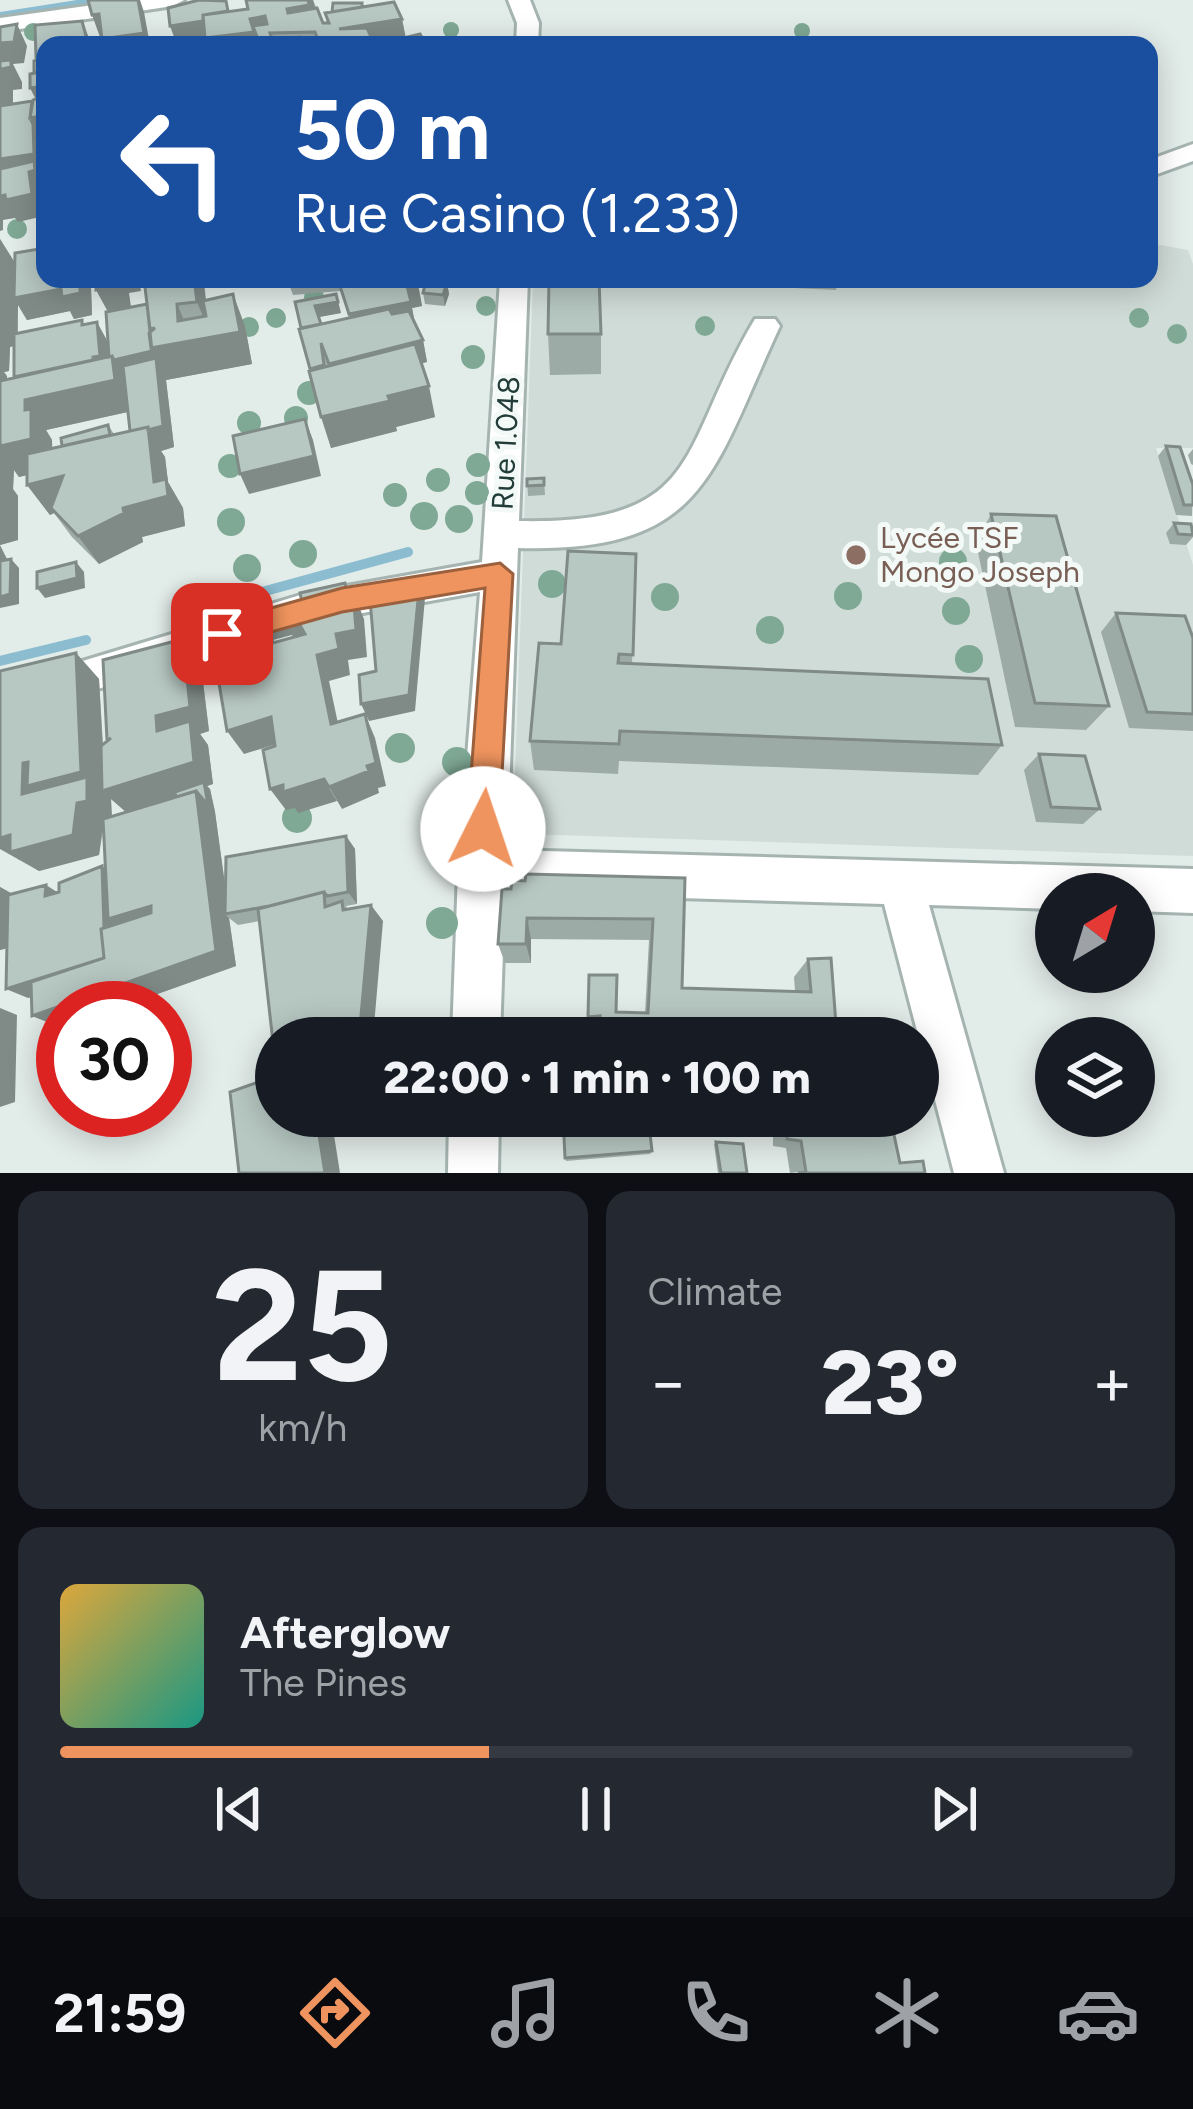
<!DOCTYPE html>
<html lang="en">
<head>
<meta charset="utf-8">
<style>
	body { margin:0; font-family:Figtree,sans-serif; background:#242831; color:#f1f3f6; height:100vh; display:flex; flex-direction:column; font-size:45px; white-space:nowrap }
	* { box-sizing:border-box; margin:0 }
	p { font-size:39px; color:#9ea1a6 }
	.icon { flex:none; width:66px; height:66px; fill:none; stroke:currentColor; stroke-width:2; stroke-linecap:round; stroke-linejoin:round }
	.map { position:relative; height:1173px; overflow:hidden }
	.details { display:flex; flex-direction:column; gap:18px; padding:18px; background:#0d0f14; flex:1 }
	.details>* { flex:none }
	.banner { position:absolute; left:36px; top:36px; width:1122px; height:252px; border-radius:24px; box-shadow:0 6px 30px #0003; background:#1a4fa0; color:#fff; overflow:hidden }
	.needle { width:78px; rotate:38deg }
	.buttons { position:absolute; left:1035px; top:873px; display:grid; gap:24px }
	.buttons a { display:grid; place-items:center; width:120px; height:120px; border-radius:50%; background:#171b24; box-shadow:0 6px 30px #0003; font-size:60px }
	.speed { position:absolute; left:36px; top:981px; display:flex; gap:24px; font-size:60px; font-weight:700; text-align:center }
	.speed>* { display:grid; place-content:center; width:156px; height:156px; border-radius:50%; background:#171b24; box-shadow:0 6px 30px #0003; line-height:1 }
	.speed .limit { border:18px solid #d22; background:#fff; color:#111 }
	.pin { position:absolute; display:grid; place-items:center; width:102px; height:102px; color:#fff; margin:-51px; border-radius:24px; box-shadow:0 6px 18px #0006 }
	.me { position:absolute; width:132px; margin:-66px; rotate:4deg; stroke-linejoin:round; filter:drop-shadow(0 0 9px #0008) }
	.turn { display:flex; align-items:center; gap:42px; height:252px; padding:0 60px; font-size:54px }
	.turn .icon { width:156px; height:156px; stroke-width:2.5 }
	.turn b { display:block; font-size:84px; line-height:102px }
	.big { font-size:90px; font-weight:800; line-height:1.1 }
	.details .tile { flex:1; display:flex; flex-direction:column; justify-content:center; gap:18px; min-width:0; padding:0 42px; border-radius:24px; background:#242831 }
	.details .dial { align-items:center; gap:0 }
	.dial b { font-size:156px; line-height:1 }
	.song { display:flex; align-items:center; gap:36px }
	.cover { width:144px; height:144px; border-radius:18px; background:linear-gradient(135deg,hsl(40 70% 55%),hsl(170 70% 35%)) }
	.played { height:12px; border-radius:6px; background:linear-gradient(90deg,#ef945e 40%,#363941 40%) }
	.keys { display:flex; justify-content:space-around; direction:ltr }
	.heat { display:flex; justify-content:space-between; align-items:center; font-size:66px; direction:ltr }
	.details .tiles { flex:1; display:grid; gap:18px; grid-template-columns:1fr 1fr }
	.tile:last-child { grid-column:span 2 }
	.trip { position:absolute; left:255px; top:1017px; width:684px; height:120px; border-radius:60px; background:#171b24; box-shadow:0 6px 30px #0003; font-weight:800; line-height:120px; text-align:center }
	.tab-bar { display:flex; height:192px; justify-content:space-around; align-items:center; background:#090b0e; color:#9ea1a6 }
	.tab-bar .icon { width:84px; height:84px }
	.tab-bar .on { color:#ef945e }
	.tab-bar b { font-size:54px; color:#f1f3f6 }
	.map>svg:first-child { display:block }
	.built { fill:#d0dcd8 }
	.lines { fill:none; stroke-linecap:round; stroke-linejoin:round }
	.stream-far1 { stroke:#8bbcd0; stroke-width:8 }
	.stream { stroke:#8bbcd0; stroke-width:10 }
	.minor-casing { stroke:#a5b4b1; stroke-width:6 }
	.minor { fill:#fff; fill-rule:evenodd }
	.tree { fill:#7fa995 }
	.wall { fill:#9daba7; fill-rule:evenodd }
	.shaded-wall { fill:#808b88 }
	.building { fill:#b7c7c2; stroke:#808b88; stroke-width:3 }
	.route { fill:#ef945e; stroke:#9b603d; stroke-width:3 }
	.education-dot { fill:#8d6e63; stroke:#f3f9f6; stroke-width:4.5 }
	.labels { text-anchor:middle; stroke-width:10; stroke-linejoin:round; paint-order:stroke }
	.street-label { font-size:30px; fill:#223d39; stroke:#f3f9f6 }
	.education-label { font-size:30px; fill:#785e54; stroke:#f3f9f6; text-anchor:start }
</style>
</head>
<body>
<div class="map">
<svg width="1193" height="1173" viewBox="0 0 1193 1173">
	<rect width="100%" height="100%" fill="#e2ece9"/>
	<path class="built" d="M1149 243 1188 250 1193 264V448H1156L1193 565V856L526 834 513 827 533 279H1149Z"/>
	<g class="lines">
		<path class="stream-far1" d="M0 16 103 0"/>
		<path class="stream" d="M236 599 408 552
			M0 661 86 640"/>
		<defs>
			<path id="minor" d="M129 0H184L173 6 0 32V18Z
				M508 0H530L539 23 538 45H516L517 23Z
				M1193 144V161L1149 177V160Z
				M500 279H528L519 521C706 525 677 449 755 319H775L780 326C711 474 706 553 518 548L507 850 1193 869V913L1134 911V894H1056V909L929 905 1004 1173H954L884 904 505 893 500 1038H452L458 871 480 592 307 623 0 720V686L307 593 482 562Z
				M449 1116H499L498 1173H448Z"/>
		</defs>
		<use href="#minor" class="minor-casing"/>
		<use href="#minor" class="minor"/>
	</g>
	<g class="tree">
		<circle cx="451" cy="30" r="8"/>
		<circle cx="33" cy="32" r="9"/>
		<circle cx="802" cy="31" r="8"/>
		<circle cx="17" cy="229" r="10"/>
		<circle cx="314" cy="297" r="10"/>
		<circle cx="486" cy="306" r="10"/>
		<circle cx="276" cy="318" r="10"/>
		<circle cx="1139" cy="318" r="10"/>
		<circle cx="705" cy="326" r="10"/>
		<circle cx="249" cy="327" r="10"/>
		<circle cx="1177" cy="334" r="10"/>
		<circle cx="473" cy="357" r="12"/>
		<circle cx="309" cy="393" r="12"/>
		<circle cx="296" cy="418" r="12"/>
		<circle cx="249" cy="423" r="12"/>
		<circle cx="478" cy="465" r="12"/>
		<circle cx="230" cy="466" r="12"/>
		<circle cx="438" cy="480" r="12"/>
		<circle cx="477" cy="493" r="12"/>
		<circle cx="395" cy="495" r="12"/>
		<circle cx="424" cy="516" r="14"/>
		<circle cx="459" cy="519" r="14"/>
		<circle cx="231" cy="522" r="14"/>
		<circle cx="303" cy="554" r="14"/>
		<circle cx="953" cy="562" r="14"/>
		<circle cx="247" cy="568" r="14"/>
		<circle cx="552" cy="584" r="14"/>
		<circle cx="848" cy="596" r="14"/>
		<circle cx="665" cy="597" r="14"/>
		<circle cx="956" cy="611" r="14"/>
		<circle cx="770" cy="630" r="14"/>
		<circle cx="969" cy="659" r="14"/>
		<circle cx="400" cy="748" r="15"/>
		<circle cx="457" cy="762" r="15"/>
		<circle cx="454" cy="794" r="15"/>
		<circle cx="297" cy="818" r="15"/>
		<circle cx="442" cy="923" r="16"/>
	</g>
	<path class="wall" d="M313 0 323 23H327L325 13 363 7 402 19 406 38 427 45H258L250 19 258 45H207V43L229 11Z
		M0 239 15 263 45 279H86L91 288 92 315 74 319 70 311 27 320 18 305V333L85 325 108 343 147 304 144 279H204L206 300 245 326 252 364 166 380 163 373 166 380 174 447 161 451 165 457 168 482 183 508 185 526 142 537 143 542 99 564 72 537 54 513 50 515 27 485V475L19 477 14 470 13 489 18 496V540L0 545ZM14 346V377L7 379 4 372 9 371 10 347ZM128 412 130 431 114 434 108 425 62 446 52 448V440L46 430Z
		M287 279H417L422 306 412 308 415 323 423 340 427 362 421 363 435 417 396 427 397 431 331 448 299 329 336 294 341 313 319 317 321 324 349 318 341 291 293 295Z
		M645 279H839L836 290 645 281Z
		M447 283 449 294 445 306 425 304 423 293Z
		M548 334H601V374L550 375Z
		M1166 446 1193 485 1192 516 1176 515 1158 456Z
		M1193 449V465L1191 464 1188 455Z
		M544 478 545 495 528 496 527 479Z
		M991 514 1109 706 1086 730 1015 727 976 543Z
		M1174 523 1193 529V537L1186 545 1170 544 1166 533Z
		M636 554 632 664 1002 745 978 775 619 761 618 774 534 770 530 741 561 644Z
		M1116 613 1193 638V731L1129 728 1101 632Z
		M76 653 99 679 103 744 201 666 209 731 200 734 208 745 213 784 207 786 210 789 215 812 225 887 346 836 355 849 357 904 346 906 348 909 383 921H260L238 925 229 918 236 966 118 1008H63L62 1028 31 997 28 998 7 948 0 950V887L13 894 57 892 106 869 104 824 99 855 39 871 21 859 18 860ZM111 799 126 812 112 817Z
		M1039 754 1100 809 1083 824 1036 822 1024 770Z
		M685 878 682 988 795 991 794 977 808 959 837 1038H599V1031L589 1032 588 1017 616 1012 645 1013 649 940 531 939V963H505L498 944 502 889Z
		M764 1116H890L900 1163 790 1173 786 1148 773 1146V1128L764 1127Z
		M716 1142 747 1173H718L714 1144Z
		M652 1151 650 1154 566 1161 565 1158Z"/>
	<path class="shaded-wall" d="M138 0H140L144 12 150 45H104L102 39Z
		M308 0H313L317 16 315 32 318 45 315 32 293 33 287 9Z
		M226 1 232 22 254 32 258 45H207V43L177 45 170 26Z
		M99 14 107 35 100 37 92 15Z
		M364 14 402 19 407 45H343Z
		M265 16 273 45 253 26 258 45 250 19Z
		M82 21 92 45H72Z
		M17 24 27 46 24 63 13 64 22 82V89L13 90V114L0 116V43Z
		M45 86V193L41 194 44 216 18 222 15 218 3 220V230L0 231V159L30 118 44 115 30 88Z
		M0 239 20 271 86 279 91 288 92 315 74 319 70 311 27 320 18 305 17 345 10 347 9 371 4 372 7 376V413L0 415Z
		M119 279H139L141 291 129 293 131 307 108 312 96 290Z
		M194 279H203L210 333 197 302Z
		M447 283 449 294 445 306 443 295Z
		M418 284 422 306 412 308 415 324 355 335 349 314 407 286Z
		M233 294 245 326 252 364 166 380 163 373 166 380 174 447 161 451 165 457 168 482 183 508 185 526 142 537 143 542 99 564 78 536 123 508 154 482 132 411 46 430 52 440 53 469 19 477 14 470 13 489 18 496V540L0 545V424L25 410V400L93 357 97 322 109 344 151 348 178 321 177 304 191 336Z
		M338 302 341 313 319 317 315 306Z
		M423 340 427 362 335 386 329 364Z
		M429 386 435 417 396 427 397 431 331 448 321 417 388 396Z
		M305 419 313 440 321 476 249 494 240 474Z
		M63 476 51 508 54 513 50 515 27 485Z
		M0 545 7 559H11L19 568V604L0 608Z
		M76 562 84 572 85 588 45 598 37 588Z
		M420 579 425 598 415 711 369 721 361 704Z
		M345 583 355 609 353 592 364 619 367 657 348 660 350 675 329 681 343 747 331 724 317 655 336 634Z
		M306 616 312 652 302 654 292 635 273 640 285 662 257 645 251 636Z
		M183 639 201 666 209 731 200 734 208 745 213 784 207 786 210 789 215 812 229 913 225 914 229 918 236 966 118 1008H63L62 1028 32 1016 216 951 196 791 205 787 126 812 111 799 112 822 103 824 99 855 39 871 0 849V838L23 763 76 653 99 679 105 790 157 731 156 716Z
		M365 714 375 738 386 786 378 788 379 793 342 809 329 787 367 766Z
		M271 717 286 741 244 754 227 731Z
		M324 779 337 801 298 813 295 808 286 810 270 789 283 785Z
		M346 836 355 849 357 904 348 892Z
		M102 866 173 923 122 970 28 998 6 989Z
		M46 885 65 897 45 896Z
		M0 887 19 898V945L0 950Z
		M371 905 383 921 373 1038H359Z
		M527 918 531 939V963L526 944Z
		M0 1008 17 1015 15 1102 0 1107Z
		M316 1116H331L340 1173H325Z"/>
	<path class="building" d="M88 0H138L144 33 102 39 99 14 92 15Z
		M199 0 226 1 228 11 203 15V21L170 26 168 8Z
		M246 0H308L309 5 287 9 288 13 317 8 323 23H329L325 13 394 2 402 19 339 29 367 28 374 44 367 45H320L315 32 270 33 273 42 300 37 303 45H260L253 26 267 24 265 16 250 19 254 32 205 38 203 15 248 9Z
		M333 3H362V7L332 12Z
		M82 21 87 40 72 45H45V54L36 57 35 25Z
		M17 24 14 42 0 43V27Z
		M420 34 427 45H375Z
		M142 35 144 45H102Z
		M45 58V71L34 73V61Z
		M11 60V67L2 69V92H0V61Z
		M45 71V86L30 88V74Z
		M45 95V115L30 118 33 100Z
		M32 101 30 118 33 124 34 154 0 159V106Z
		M34 161 35 170 29 172 32 194 6 200 5 195 0 196V169Z
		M45 248V279H80V293L62 297 61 289 14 298 15 253Z
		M96 279H119L120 285 96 290Z
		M144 279H194L197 302 177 304 178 321 206 316 203 301 233 294 240 332 151 348 149 333 155 328 150 329Z
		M359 279H417L418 284 407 286 411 302 349 314 339 283Z
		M549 279H599L601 334H548Z
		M426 281 447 283 443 295 423 293Z
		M336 294 338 302 315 306 321 324 301 328 295 302Z
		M147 304 152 351 114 360 112 356 109 357 106 312Z
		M389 309 392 314 409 311 423 340 329 364 321 343 324 365 310 369 299 329Z
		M82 320V325L97 322 100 356 93 357V360L14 377V334Z
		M415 344 429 386 388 396 390 401 321 417 309 371Z
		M112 356 115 380 25 400V410L31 409V439L0 446V381Z
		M156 358 163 426 148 430V427L130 431 123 366Z
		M305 419 314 456 240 474 233 436Z
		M108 425 110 435 62 446 61 438Z
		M148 427 154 482 166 479 168 496 123 508 124 513 78 536 51 508 63 476 27 485V454Z
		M1166 446 1180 447 1193 485V505H1184Z
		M0 476H2V521H0Z
		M544 478V485L527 486V479Z
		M991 514 1056 516 1109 706 1035 703Z
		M1174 523 1191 524 1193 535 1178 534Z
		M568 551 636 554 633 655 619 654 618 663 988 679 1002 745 620 731 619 744 530 741 539 643 561 644Z
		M11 559 10 594 0 597V561Z
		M76 562 77 578 37 588V572Z
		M420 579 409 695 361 704 359 675 376 671 369 587Z
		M345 583 347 593 353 592 356 630 336 634 339 649 317 655 331 724 365 714 376 763 367 766 369 771 329 787 324 779 283 792V785L270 789 263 750 275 746 271 717 227 731 214 653 271 636 273 643 305 634 300 625 289 628 286 608 302 602 300 593Z
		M286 609 288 626 251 636 248 619Z
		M1116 613 1185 616 1193 638V714L1147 712Z
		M183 639 190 707 156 716 157 731 190 721 194 762 102 791 101 746 111 738 107 740 103 660Z
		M76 653 81 772 27 786 28 762 23 763 22 794 87 777V801L77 803 73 835 10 852V835L0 838V671Z
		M1039 754 1085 756 1100 809 1051 807Z
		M204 782 208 805 196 791 176 797 175 792Z
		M196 791 216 951 32 1016 31 982 104 958 101 929 151 913V906L108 919 103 819Z
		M346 836 348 892 327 896 324 892 269 906 225 914 226 857Z
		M102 866 104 928 101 929 104 958 6 989 8 895 46 885 45 896 59 892V883Z
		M526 874 685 878 682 988 811 992 808 959 831 958 837 1038 599 1035 600 1016 588 1017 589 975H617L616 1012 648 1013 653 919 527 918 526 944H498L502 889H511L512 880 525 881Z
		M324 892 325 907 342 901 343 910 371 905 359 1038H276V1069L258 909Z
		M276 1076V1116H316L325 1173H239L230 1092Z
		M563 1116H648L652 1151 565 1158Z
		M777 1116H890L900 1163 923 1161 925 1173H798L806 1172 801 1141 787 1139V1119L777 1118Z
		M716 1142 743 1144 747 1173H721Z"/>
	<path class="route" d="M500 563 513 574 499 829 494 840 483 844 472 840 467 829 485 588 342 612 222 646 208 634 222 622 342 588Z"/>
	<circle class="education-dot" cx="856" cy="555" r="12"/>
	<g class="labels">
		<g class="street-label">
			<text transform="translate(506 443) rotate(-87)" y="10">Rue 1.048</text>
		</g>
		<g class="education-label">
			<text x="880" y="548">Lycée TSF<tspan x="880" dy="34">Mongo Joseph</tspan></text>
		</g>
	</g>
</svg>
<div class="buttons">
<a><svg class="needle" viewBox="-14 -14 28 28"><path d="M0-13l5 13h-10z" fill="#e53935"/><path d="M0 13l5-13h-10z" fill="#9ea1a6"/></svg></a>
<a><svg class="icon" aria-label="layers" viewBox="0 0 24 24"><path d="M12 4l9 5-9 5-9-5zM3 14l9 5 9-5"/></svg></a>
</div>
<div class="speed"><div class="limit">30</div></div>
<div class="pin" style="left:222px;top:634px;background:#d93025"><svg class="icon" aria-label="arrive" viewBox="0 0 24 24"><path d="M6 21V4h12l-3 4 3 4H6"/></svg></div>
<svg class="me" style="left:483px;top:829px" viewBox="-20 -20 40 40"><circle r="19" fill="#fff"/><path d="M0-13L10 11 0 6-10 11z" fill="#ef945e"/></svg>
<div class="trip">22:00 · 1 min · 100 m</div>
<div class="banner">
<div class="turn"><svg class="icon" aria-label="left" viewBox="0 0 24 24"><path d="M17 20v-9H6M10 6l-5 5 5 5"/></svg><div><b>50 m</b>Rue Casino (1.233)</div></div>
</div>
</div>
<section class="details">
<div class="tiles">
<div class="tile dial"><b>25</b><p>km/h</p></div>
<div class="tile"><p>Climate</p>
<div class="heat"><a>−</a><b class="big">23°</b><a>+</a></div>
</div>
<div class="tile">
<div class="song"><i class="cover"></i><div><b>Afterglow</b><p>The Pines</p></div></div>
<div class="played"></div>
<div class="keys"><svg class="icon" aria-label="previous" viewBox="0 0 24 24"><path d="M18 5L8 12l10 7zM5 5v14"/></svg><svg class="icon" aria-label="pause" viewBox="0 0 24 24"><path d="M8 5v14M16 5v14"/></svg><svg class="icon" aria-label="next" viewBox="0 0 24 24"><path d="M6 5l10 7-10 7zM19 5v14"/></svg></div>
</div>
</div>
</section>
<nav class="tab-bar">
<b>21:59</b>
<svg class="icon on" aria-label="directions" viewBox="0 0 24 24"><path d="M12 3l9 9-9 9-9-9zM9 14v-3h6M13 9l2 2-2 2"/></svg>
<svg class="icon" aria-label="music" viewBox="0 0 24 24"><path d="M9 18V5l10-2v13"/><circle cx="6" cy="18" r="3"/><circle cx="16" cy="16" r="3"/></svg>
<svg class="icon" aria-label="phone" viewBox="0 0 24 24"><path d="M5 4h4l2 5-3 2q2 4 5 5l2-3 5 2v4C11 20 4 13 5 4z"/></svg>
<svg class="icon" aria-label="climate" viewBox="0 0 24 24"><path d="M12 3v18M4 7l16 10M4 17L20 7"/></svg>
<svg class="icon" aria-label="car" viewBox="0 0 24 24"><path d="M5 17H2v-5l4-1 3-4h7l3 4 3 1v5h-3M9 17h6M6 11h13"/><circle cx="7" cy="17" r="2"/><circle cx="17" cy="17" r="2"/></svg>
</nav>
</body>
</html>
